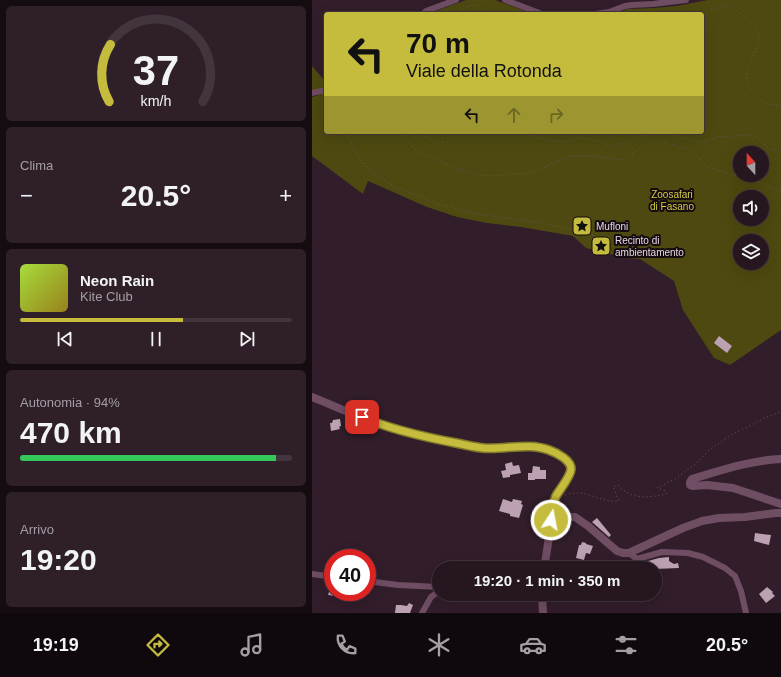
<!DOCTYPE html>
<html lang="it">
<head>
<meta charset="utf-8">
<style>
	body { margin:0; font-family:Helvetica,sans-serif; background:#2e1f29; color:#f1f3f6; height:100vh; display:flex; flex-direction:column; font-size:15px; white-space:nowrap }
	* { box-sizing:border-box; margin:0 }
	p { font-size:13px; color:#a49fa5 }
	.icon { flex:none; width:22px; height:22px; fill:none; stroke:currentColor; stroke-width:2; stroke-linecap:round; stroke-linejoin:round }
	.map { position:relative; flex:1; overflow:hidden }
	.side { display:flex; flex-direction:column; gap:6px; padding:6px; background:#150c12; width:312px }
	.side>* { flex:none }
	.banner { position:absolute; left:12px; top:12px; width:380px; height:122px; border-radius:4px; box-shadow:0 4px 16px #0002,0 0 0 1px #42353e; background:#c5bc3d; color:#111; overflow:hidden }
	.needle { width:26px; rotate:339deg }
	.controls { position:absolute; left:421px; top:146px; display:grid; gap:8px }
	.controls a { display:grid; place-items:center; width:36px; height:36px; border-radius:50%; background:#261620; box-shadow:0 4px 16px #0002,0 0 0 1px #42353e; font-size:20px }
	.speed { position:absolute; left:12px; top:549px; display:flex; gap:8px; font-size:20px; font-weight:700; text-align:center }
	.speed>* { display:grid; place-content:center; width:52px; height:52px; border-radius:50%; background:#261620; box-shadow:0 4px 16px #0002,0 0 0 1px #42353e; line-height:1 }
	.speed .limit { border:6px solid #d22; background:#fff; color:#111 }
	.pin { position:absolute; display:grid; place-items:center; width:34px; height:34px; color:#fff; margin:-17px; border-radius:8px; box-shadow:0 2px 6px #0006 }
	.me { position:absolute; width:44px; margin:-22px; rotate:11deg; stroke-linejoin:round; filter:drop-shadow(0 0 3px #0008) }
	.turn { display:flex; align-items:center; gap:14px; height:84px; padding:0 16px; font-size:18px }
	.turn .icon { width:52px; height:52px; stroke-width:2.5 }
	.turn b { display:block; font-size:28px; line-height:34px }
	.lanes { display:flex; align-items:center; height:38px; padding:0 16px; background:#0003; justify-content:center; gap:20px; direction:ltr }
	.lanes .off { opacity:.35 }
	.big { font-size:30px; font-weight:600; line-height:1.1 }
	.side .card { flex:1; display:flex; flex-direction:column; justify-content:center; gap:6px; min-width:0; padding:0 14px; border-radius:6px; background:#2e1f29 }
	.side .dial { align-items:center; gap:0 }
	.dial svg { height:104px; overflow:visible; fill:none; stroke:#42353e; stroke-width:7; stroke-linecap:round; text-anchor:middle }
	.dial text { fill:#f1f3f6; stroke:none }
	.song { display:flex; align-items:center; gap:12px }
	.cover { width:48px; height:48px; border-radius:6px; background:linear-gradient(135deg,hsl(80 70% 55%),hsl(50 70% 35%)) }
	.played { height:4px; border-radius:2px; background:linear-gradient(90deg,#c5bc3d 60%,#42353e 60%) }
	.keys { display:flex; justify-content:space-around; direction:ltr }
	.heat { display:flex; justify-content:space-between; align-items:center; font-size:22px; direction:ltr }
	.charge { height:6px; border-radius:3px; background:linear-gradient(90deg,#34c759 94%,#42353e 0) }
	.trip { position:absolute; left:120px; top:561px; width:230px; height:40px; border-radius:20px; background:#261620; box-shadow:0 4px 16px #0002,0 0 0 1px #42353e; font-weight:600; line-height:40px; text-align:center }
	.tabs { display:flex; height:64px; justify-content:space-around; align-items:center; background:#0f090d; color:#a49fa5 }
	.tabs .icon { width:28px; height:28px }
	.tabs .current { color:#c5bc3d }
	.tabs b { font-size:18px; color:#f1f3f6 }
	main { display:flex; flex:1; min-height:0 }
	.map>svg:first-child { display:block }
	.green { fill:#4d4910; fill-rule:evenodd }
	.building { fill:#bca1b2 }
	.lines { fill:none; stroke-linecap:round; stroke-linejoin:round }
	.path { stroke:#6a5763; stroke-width:1; stroke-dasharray:1 3; stroke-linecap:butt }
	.minor { stroke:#6f4d63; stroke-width:6 }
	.tertiary { stroke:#6f4d63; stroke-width:8 }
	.route-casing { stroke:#807a28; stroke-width:10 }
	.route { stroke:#c5bc3d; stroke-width:7 }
	.labels { text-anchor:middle; stroke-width:4; stroke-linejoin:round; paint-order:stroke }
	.park-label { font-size:10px; fill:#d6cc43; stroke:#140b11 }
	.poi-label { font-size:10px; fill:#e5d6df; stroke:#140b11; text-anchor:start }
</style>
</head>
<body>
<main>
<section class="side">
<div class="card dial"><svg viewBox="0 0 100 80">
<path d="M14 69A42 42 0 1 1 86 69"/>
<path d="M14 69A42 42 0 0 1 15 25" stroke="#c5bc3d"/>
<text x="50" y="56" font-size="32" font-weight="700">37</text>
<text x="50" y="72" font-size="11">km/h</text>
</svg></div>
<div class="card"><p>Clima</p>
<div class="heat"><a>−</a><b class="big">20.5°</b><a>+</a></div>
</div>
<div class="card">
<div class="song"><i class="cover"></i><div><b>Neon Rain</b><p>Kite Club</p></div></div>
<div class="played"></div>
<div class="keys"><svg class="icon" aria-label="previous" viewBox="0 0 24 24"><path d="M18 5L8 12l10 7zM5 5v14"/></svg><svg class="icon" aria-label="pause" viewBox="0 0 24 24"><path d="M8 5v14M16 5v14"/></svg><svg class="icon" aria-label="next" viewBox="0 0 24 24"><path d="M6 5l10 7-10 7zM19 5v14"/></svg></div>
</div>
<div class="card"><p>Autonomia · 94%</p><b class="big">470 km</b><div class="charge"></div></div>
<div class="card"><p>Arrivo</p><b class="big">19:20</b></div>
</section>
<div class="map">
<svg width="469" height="613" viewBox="0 0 469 613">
	<rect width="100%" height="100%" fill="#321d2b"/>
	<path class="green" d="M154 0H183L221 14H116Z
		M396 0H469V330L418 365 402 358 371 310 362 281 328 259 315 258 274 248 261 236 209 227 175 223 145 217 115 207 56 181 51 194 0 156V97L14 93V132H390V14H303L315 9 342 8 364 6ZM428 153H450V175H428ZM428 197H450V219H428ZM428 241H450V263H428Z
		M0 66 14 82V88L0 92Z"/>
	<path class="building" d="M407 336 420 346 415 353 402 343Z
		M28 419 29 426 27 427 28 429 19 431 18 423H20L21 420Z
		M200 462 201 466 207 465 209 473 198 475V477L191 478 189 471 194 470 193 464Z
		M221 466 228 467V470H234V479H223V480H216V473H220Z
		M191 499 200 502 201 499 210 501 209 504 211 505 207 518 198 516V514L187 511Z
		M285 518 299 535 297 537 280 522Z
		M443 533 459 535 457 545 442 541Z
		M270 542 274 543V544L281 546 278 554 274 553 272 560 264 558 267 545H269Z
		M357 557V561L362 564 366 563 367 568 343 569V568H337L336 561 347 558Z
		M146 563 168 565V568H146Z
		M455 587 461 592 460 593 463 596 454 603 447 594Z
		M17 592H39L38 598 16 595Z
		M97 603 101 605 98 613H83L84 605H89L95 606Z"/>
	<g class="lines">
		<path class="path" d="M144 14C149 10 159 2 165 6 168 8 170 11 171 14
			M390 18 396 11 418 5 445 29 448 40 440 59 434 78C442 97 447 105 469 105
			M33 132 47 158 58 172 84 187 126 204 166 214 230 223 270 232 309 244
			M86 132 106 152 146 169 165 175 182 176 214 173 227 170 239 164 260 156H282L308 160 314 158 335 144 345 141 379 150 384 154 390 163 398 168 448 183 469 191
			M105 132C114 139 141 151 143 132
			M205 132 239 141 251 142 271 138 286 141 299 146 320 141 335 132
			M354 132 381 141 391 142 406 137 436 135 445 137 457 149 469 151
			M253 495C259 493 264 493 269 493 282 495 293 503 307 501L301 487 306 485C319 500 336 498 354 494V491L345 488 363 479 386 462 397 450 419 435 455 417 469 412"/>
		<path class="minor" d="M193 0 230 14
			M111 14 114 11 144 0
			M283 14 297 12 313 6 320 5 341 4 374 0
			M0 93 14 90
			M317 553 325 559 350 552 376 553 391 557 413 568 423 576 429 591 434 613
			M0 574 21 577
			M55 581 86 585 127 587
			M163 594C174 596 185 599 196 594
			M110 613 119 597 127 591"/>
		<path class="tertiary" d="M0 397C20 405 39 414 59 421 87 431 116 438 145 443 153 445 163 447 172 448 198 450 228 439 251 458 254 461 257 463 258 467 261 476 248 488 244 496 238 508 239 522 237 535 236 546 234 557 232 568
			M469 459C441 460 410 470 383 478L380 479 378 482V485L380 486 395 485 421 488 469 504
			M239 520H245L254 517H263L276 526 305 551 311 553H317L371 528 390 521 407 518 433 517 464 513H469
			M230 594 231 613"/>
	</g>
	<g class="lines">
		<defs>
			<path id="route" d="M50 417C80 430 112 437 144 443 153 445 162 447 171 448 193 450 216 442 237 450 245 453 259 460 259 469 259 476 248 489 244 496 241 503 240 512 239 520"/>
		</defs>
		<use href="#route" class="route-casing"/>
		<use href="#route" class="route"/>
	</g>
	<defs>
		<symbol id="sight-square" viewBox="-11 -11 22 22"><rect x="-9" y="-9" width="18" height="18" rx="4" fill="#c5bc3d" stroke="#140b11"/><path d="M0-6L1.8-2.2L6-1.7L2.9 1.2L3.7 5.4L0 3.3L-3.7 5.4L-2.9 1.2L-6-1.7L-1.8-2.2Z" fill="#111"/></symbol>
	</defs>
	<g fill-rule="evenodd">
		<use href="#sight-square" x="259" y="215" width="22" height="22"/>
		<use href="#sight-square" x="278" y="235" width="22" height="22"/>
	</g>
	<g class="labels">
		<g class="park-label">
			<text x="360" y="198">Zoosafari<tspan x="360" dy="12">di Fasano</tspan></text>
		</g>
		<g class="poi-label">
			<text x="284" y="230">Mufloni</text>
			<text x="303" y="244">Recinto di<tspan x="303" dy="12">ambientamento</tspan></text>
		</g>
	</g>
</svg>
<div class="controls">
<a><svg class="needle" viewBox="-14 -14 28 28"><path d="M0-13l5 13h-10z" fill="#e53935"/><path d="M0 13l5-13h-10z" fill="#a49fa5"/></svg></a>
<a><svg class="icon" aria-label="sound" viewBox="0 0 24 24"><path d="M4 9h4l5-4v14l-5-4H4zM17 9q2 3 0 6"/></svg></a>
<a><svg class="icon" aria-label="layers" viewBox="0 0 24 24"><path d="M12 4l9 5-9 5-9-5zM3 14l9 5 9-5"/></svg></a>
</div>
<div class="speed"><div class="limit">40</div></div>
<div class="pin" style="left:50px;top:417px;background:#d93025"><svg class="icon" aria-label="arrive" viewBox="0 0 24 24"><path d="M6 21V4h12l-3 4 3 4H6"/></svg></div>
<svg class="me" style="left:239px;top:520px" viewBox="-20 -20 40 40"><circle r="17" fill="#c5bc3d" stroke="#fff" stroke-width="3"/><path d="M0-11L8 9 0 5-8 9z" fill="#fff"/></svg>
<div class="trip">19:20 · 1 min · 350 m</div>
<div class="banner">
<div class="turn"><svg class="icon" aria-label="left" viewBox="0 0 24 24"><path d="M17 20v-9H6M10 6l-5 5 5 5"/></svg><div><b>70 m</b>Viale della Rotonda</div></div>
<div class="lanes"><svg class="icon" aria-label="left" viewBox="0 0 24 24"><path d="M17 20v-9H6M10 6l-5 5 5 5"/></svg><svg class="icon off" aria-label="ahead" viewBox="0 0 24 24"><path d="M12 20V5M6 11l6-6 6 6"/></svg><svg class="icon off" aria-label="right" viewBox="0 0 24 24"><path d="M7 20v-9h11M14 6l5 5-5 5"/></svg></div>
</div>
</div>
</main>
<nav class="tabs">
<b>19:19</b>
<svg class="icon current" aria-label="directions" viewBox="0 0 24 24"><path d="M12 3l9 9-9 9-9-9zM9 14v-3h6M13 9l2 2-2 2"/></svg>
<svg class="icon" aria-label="music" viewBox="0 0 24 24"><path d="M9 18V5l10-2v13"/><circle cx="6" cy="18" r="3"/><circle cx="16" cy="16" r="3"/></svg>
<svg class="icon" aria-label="phone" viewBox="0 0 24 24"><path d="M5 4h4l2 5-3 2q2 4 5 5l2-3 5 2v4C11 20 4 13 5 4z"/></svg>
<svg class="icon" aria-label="climate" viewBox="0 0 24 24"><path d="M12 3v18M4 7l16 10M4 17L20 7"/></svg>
<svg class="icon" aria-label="car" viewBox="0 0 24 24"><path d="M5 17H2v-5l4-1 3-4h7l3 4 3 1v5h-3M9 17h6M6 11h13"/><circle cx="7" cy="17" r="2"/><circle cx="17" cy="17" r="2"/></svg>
<svg class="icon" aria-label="filters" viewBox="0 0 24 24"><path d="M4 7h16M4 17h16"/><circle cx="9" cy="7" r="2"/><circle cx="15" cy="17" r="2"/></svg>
<b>20.5°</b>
</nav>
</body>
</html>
